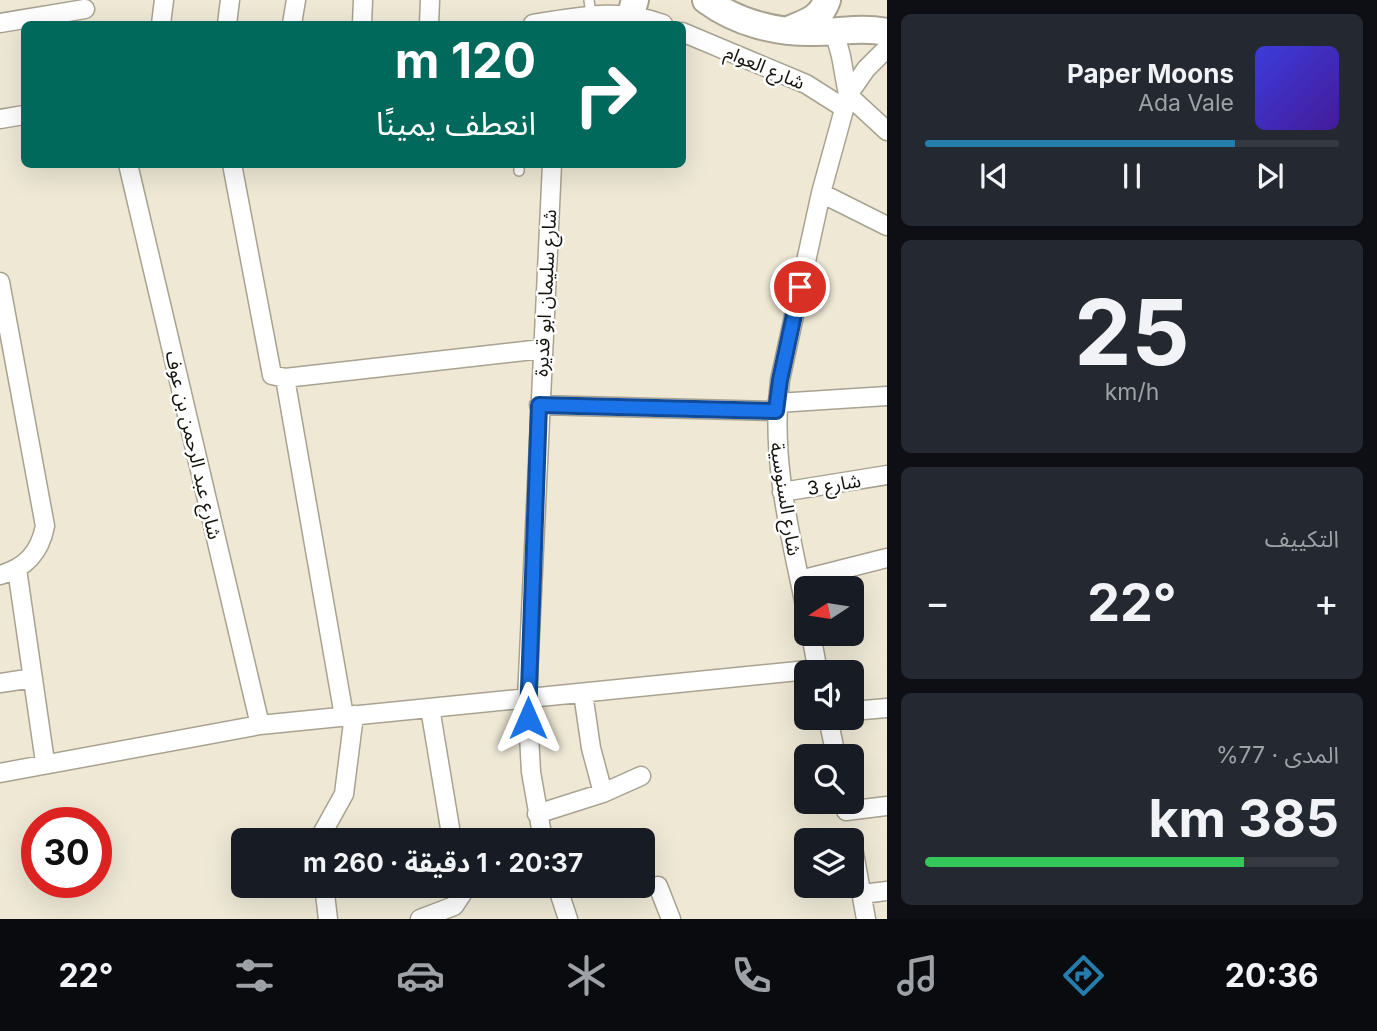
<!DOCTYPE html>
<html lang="ar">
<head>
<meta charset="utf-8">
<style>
	body { margin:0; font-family:Inter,"Noto Sans Arabic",sans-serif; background:#242831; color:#f1f3f6; direction:rtl; height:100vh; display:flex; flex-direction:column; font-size:26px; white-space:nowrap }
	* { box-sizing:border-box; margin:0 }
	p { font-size:23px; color:#9ea1a6 }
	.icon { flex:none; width:38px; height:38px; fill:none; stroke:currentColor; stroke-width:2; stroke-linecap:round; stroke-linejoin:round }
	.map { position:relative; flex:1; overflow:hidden; direction:ltr }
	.drawer { display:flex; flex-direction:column; gap:14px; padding:14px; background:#0d0f14; width:490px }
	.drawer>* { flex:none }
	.hud { position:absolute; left:21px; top:21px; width:665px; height:147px; border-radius:10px; box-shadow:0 7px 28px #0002; direction:rtl; background:#00695c; color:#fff; overflow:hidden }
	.needle { width:46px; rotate:258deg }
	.fabs { position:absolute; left:794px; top:576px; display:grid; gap:14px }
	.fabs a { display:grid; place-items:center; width:70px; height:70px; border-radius:10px; background:#171b24; box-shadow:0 7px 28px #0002; font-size:35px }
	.speed { position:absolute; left:21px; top:807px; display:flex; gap:14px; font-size:35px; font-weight:700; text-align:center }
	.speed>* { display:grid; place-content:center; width:91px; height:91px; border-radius:50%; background:#171b24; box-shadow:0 7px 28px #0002; line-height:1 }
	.speed .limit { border:10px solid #d22; background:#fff; color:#111 }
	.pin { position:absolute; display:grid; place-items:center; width:60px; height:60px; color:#fff; margin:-30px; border:4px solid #fff; border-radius:50%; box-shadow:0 2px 7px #0007 }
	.me { position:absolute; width:77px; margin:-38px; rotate:0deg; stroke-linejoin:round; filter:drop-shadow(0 0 5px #0008) }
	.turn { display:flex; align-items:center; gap:24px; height:147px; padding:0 35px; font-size:32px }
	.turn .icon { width:91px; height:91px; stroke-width:2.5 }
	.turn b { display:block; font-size:49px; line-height:60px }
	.big { font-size:52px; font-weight:700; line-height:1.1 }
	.drawer .card { flex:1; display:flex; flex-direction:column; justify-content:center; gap:10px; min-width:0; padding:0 24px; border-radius:10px; background:#242831 }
	.drawer .dial { align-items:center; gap:0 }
	.dial b { font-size:91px; line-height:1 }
	.song { display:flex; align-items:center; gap:21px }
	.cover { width:84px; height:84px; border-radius:10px; background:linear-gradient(135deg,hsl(240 70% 55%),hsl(260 70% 35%)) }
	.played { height:7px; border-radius:4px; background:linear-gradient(90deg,#257dac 75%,#363941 75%) }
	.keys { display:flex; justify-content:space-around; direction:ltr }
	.heat { display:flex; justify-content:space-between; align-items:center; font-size:38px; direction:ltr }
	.charge { height:10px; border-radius:5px; background:linear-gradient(90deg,#34c759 77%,#363941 0) }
	.trip { position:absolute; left:231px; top:828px; width:424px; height:70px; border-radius:10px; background:#171b24; box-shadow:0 7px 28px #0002; font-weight:700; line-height:70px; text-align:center; direction:rtl }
	.tab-bar { display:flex; height:112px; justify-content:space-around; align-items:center; background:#090b0e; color:#9ea1a6 }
	.tab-bar .icon { width:49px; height:49px }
	.tab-bar .active { color:#257dac }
	.tab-bar b { font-size:32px; color:#f1f3f6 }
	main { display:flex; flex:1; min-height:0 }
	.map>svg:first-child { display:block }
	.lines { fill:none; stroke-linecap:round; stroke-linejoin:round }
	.service-casing { stroke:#a8a290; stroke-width:12 }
	.minor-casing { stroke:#a8a290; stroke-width:21 }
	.primary-casing { stroke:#a8a290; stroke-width:30 }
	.service { stroke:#fff; stroke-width:9 }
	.minor { stroke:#fff; stroke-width:18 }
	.primary { stroke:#fff; stroke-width:26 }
	.route-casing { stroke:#114b97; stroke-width:18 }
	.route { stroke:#1a73e8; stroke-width:12 }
	.labels { text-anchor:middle; stroke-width:5; stroke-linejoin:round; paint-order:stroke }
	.street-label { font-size:19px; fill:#14120b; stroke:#fff }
</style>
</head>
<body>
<main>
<section class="drawer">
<div class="card">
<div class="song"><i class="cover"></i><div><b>Paper Moons</b><p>Ada Vale</p></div></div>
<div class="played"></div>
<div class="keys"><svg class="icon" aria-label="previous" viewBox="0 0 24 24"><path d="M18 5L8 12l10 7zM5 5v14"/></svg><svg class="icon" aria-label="pause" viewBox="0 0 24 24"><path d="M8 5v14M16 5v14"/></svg><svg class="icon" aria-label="next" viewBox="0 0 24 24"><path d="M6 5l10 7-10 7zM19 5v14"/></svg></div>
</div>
<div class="card dial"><b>25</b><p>km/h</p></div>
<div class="card"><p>التكييف</p>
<div class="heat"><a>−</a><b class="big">22°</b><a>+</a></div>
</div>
<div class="card"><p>المدى · 77%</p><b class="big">385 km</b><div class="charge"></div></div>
</section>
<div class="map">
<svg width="887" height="919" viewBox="0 0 887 919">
	<rect width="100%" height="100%" fill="#eee8d5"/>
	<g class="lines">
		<defs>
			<path id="service" d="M589 0 591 15
				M519 164V171"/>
			<path id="minor" d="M0 23 85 9
				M161 24 164 0
				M227 24 230 0
				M292 24 296 0
				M362 24 363 0
				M429 24 430 0
				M533 24C578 17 619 7 663 24
				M834 31 841 56 848 95
				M682 32 806 84 844 108
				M848 95 887 131
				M0 119 24 115
				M128 164 260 725
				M232 164 272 375 285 378 542 349
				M821 193 887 226
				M0 282 45 526C40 552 26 568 0 575
				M285 378 344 716
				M777 403 887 396
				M539 405 776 411
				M782 492 887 475
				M17 569 45 762
				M800 580 887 558
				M807 615C791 537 770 460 780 380L821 193 848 95 866 69 887 48
				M811 634 818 672
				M0 683 33 678
				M583 693 591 748 603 793
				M430 708 452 840
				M852 711 887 708
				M828 718 836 756
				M0 773 260 725 818 669
				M846 811 887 806
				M537 814 603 793 641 776
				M322 840 323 832 344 794 354 715
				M543 840 531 772 527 698 552 164
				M852 842 866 919
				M324 886 328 919
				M557 886 568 919
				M658 886 671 919
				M862 894 887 891
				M420 919 454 906 462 894 460 886"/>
			<path id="primary" d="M706 0C737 23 777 33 815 32 840 32 862 27 887 32
				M631 14 635 0
				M788 30C805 23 821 19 827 0"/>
		</defs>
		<use href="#service" class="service-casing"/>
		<use href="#minor" class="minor-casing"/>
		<use href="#primary" class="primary-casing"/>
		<use href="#service" class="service"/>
		<use href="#minor" class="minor"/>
		<use href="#primary" class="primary"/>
	</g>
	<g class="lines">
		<defs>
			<path id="route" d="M528 718 539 405 776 411 780 380 800 287"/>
		</defs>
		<use href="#route" class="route-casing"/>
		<use href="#route" class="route"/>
	</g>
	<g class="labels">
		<g class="street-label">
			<text transform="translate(765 67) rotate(23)" y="7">شارع العوام</text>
			<text transform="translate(545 293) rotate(-87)" y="7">شارع سليمان ابو قديرة</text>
			<text transform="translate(194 445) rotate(77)" y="7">شارع عبد الرحمن بن عوف</text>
			<text transform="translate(834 484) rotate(-9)" y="7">شارع 3</text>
			<text transform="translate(786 499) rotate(81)" y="7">شارع السنوسية</text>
		</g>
	</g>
</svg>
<div class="fabs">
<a><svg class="needle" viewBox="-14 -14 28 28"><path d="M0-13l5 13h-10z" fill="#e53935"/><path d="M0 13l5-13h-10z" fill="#9ea1a6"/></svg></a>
<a><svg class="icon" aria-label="sound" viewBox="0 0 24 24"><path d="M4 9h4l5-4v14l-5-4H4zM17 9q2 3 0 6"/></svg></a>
<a><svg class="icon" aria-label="search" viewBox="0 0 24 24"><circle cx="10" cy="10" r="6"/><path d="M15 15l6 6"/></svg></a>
<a><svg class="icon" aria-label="layers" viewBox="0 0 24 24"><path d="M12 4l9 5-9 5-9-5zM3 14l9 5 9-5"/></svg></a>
</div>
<div class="speed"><div class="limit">30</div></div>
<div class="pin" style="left:800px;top:287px;background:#d93025"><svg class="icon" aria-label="arrive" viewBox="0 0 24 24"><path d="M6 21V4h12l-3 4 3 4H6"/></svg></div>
<svg class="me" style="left:528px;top:718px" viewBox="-20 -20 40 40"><path d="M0-17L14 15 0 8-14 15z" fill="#1a73e8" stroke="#fff" stroke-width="4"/></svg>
<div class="trip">20:37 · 1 دقيقة · 260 m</div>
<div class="hud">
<div class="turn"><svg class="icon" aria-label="right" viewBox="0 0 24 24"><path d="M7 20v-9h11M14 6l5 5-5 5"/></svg><div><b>120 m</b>انعطف يمينًا</div></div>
</div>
</div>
</main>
<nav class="tab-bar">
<b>20:36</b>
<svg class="icon active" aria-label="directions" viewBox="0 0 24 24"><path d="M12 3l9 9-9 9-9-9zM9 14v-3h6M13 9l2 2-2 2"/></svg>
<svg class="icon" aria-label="music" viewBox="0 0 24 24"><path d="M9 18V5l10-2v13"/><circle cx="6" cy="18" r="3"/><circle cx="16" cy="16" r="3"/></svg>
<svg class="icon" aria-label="phone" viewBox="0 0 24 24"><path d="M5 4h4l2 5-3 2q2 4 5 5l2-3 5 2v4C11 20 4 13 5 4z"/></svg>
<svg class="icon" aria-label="climate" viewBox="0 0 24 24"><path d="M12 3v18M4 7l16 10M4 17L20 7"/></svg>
<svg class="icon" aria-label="car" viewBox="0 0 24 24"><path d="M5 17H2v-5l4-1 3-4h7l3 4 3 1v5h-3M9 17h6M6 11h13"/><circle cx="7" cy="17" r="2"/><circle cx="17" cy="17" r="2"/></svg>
<svg class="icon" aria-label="filters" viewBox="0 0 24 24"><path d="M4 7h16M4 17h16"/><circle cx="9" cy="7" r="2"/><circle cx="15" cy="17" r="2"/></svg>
<b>22°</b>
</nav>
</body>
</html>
